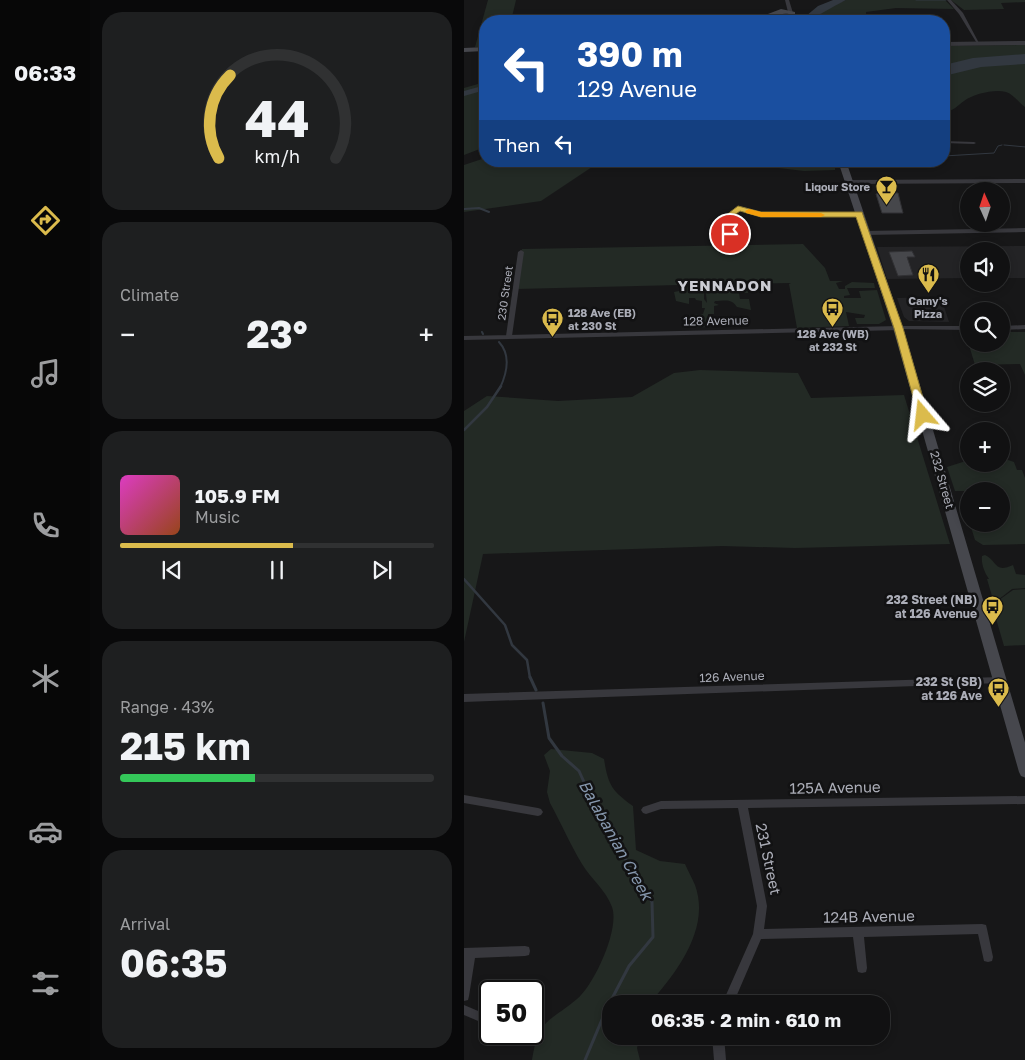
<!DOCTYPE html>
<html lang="en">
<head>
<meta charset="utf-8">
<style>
	body { margin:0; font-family:"Golos Text",sans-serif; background:#1e1f20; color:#f1f3f6; height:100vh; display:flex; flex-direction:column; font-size:19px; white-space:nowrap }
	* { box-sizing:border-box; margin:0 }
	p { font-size:16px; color:#9c9d9f }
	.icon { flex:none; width:28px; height:28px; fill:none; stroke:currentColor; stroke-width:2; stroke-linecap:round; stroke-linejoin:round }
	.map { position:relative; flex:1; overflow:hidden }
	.side { display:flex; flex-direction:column; gap:12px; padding:12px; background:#09090a; width:374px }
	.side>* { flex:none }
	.hud { position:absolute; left:15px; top:15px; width:471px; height:152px; border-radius:20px; box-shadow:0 2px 8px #0003,0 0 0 1px #303132; background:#1a4fa0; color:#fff; overflow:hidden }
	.needle { width:32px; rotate:357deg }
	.tools { position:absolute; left:496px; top:182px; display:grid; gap:10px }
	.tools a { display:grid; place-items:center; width:50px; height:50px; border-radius:50%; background:#111112; box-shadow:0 2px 8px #0003,0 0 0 1px #303132; font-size:25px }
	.speed { position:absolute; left:15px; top:980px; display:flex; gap:10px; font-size:25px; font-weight:700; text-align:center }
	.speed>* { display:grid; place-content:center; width:65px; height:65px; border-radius:50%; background:#111112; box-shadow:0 2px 8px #0003,0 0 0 1px #303132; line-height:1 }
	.speed .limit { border:2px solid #111; border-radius:8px; background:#fff; color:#111 }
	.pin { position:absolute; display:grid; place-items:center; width:42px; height:42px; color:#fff; margin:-21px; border:2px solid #fff; border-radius:50%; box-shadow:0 1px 5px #0007 }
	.me { position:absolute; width:55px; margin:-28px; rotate:343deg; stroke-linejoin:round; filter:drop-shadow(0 0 4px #0008) }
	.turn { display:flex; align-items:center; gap:18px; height:105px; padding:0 15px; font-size:22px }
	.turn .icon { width:65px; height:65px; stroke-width:2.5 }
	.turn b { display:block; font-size:35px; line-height:42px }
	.then { display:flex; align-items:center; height:48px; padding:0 15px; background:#0003; gap:10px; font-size:19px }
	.big { font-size:38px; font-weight:700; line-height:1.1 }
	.side .tile { flex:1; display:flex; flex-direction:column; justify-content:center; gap:8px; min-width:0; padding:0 18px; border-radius:20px; background:#1e1f20 }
	.side .dial { align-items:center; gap:0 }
	.dial svg { height:130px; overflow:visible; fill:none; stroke:#303132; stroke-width:7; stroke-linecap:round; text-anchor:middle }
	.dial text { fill:#f1f3f6; stroke:none }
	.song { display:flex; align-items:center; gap:15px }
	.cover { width:60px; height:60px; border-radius:8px; background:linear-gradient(135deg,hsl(310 70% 55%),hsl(20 70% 35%)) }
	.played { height:5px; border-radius:2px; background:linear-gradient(90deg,#dbbb4c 55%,#303132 55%) }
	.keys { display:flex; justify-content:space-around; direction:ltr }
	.heat { display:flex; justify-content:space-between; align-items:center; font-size:28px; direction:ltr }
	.charge { height:8px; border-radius:4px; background:linear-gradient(90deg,#34c759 43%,#303132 0) }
	.trip { position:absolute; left:138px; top:995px; width:288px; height:50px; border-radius:20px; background:#111112; box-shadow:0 2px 8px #0003,0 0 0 1px #303132; font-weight:700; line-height:50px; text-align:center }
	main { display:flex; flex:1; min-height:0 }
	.tab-bar { display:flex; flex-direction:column; width:90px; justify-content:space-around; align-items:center; background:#070707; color:#9c9d9f }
	.tab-bar .icon { width:35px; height:35px }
	.tab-bar .current { color:#dbbb4c }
	.tab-bar b { font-size:22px; color:#f1f3f6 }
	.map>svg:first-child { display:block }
	.built { fill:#232325 }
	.green { fill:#232a25 }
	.water { fill:#323840 }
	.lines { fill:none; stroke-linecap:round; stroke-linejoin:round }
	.stream-far3 { stroke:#323840; stroke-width:1 }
	.stream-far2 { stroke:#323840; stroke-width:2 }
	.stream-far1 { stroke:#323840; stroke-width:2.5 }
	.stream { stroke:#323840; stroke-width:3 }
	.river { fill:#323840; fill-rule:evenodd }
	.building { fill:#46474b; stroke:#313134 }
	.minor { fill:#38383d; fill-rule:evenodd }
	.tertiary { fill:#38383d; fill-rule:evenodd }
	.secondary { fill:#46474d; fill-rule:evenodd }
	.route { fill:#dbbb4c; stroke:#8e7a31 }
	.slow { fill:#f59e0b }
	.labels { text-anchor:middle; stroke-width:5; stroke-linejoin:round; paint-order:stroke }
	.far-poi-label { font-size:11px; font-weight:bold; fill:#abadb7; stroke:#121213 }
	.far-street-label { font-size:11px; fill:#abadb7; stroke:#121213 }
	.street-label { font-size:12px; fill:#abadb7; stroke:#121213 }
	.poi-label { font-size:12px; font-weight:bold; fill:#abadb7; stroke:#121213; text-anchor:end }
	.far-district-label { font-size:15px; font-weight:bold; letter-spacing:1px; fill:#cbccd3; stroke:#121213 }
	.near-street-label { font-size:15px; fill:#abadb7; stroke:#121213 }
	.near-water-label { font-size:16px; font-style:italic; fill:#8697ad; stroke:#121213 }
</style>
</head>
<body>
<main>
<nav class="tab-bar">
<b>06:33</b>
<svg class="icon current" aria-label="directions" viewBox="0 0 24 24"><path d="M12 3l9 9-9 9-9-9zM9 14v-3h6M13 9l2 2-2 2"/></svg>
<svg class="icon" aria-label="music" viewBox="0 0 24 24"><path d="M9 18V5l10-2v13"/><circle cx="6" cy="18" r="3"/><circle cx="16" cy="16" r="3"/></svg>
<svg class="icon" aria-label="phone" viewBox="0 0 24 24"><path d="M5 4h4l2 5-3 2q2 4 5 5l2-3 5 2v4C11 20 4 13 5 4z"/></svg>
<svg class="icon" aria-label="climate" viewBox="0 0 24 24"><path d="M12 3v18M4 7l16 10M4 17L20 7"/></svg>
<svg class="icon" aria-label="car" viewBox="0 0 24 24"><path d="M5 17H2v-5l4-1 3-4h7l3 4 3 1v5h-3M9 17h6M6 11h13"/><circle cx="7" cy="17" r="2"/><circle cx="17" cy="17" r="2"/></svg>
<svg class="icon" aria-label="filters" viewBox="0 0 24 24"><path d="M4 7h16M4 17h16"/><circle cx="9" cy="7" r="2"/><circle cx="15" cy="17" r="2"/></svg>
</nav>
<section class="side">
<div class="tile dial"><svg viewBox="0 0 100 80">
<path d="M14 69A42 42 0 1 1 86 69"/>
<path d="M14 69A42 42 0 0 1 21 18" stroke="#dbbb4c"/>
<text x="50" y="56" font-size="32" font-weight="700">44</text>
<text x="50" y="72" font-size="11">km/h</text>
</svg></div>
<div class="tile"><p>Climate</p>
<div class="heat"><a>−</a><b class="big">23°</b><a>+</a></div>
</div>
<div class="tile">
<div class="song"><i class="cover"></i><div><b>105.9 FM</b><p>Music</p></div></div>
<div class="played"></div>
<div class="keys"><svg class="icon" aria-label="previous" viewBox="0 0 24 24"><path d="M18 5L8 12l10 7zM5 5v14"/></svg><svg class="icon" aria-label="pause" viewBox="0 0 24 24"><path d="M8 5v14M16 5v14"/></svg><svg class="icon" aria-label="next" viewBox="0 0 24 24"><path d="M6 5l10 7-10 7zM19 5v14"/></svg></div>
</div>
<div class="tile"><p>Range · 43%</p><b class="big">215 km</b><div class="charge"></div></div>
<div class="tile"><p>Arrival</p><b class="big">06:35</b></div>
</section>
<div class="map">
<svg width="562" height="1060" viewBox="0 0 562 1060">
	<rect width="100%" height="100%" fill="#171718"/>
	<path class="built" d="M561 246V278H538V251H505V278L423 279 413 247Z
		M477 297 485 322 445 321 440 317 433 298Z"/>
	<path class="green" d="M24 0H52L47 21H21V47H11Z
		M382 0H481L490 9 432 8 402 12V21H345L360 9Z
		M487 0H561L562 2 537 3 540 9 500 10Z
		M561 45V107C555 103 549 94 542 92 530 89 510 94 500 101 492 107 490 110 480 113V46Z
		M21 82V147L0 155V88Z
		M21 158V161H159L128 167 77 201 0 212V165Z
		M296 161H371V170L340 171 297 166Z
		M339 244 361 268 366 281H379L372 283 375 289H381V286L388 282 410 283 411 288H383L386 295 380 296V298H397L395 291 413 290 422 320 415 324H393L391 318H400L401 315 382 312 385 326 333 328 325 284 327 283 229 285 240 287V299L243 303 241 285 283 284 284 293H275L276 299H285L287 310 273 307C267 298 261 301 251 301L250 303 255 305 250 306V314H244L245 327 222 328H219V316L239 314 241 308H238V301L232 300 231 298H225V304L212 301 210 292 215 291V285L52 289 58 249Z
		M501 332H505V344H538V332H561V375L556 364 511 365Z
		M236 370 334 373 347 398 440 395 486 544 331 548 258 546 19 554 0 642V411L23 396 94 401 168 397 210 373Z
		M538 458 550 462 553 470H558L561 478V544L519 545 511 540 506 524H538V509L543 506 542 502H539L536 491H491L483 467 505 460V464H538Z
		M521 555C533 560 530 574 549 565L552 574 561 575V588L548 589 530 603 523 579H525C520 572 517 563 518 556Z
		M561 589V645L540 646 528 605 549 590Z
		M87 749 128 753 140 759C144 785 148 791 169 806L172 850 196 861 221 864C224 871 228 878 231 885 247 929 212 973 185 1004H146V1036H176L173 1048 176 1060H68C75 1018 83 1024 113 999 130 985 156 929 148 907 142 890 127 879 118 864 106 844 97 823 86 803L83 792 86 771 80 755Z"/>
	<path class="water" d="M369 0H382C369 6 348 21 336 21L354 6Z
		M561 54V64L517 67 480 76V65L509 58Z"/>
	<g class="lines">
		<path class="stream-far3" d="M452 0H482
			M540 145 562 147
			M480 156 530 153 534 146 538 145"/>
		<path class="stream-far2" d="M0 209 15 208 25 212
			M18 332 19 334
			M35 342C47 355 43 373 36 388"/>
		<path class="stream-far1" d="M0 430 23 407 37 386
			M0 579 41 625 48 645 63 660 66 678"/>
		<path class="stream" d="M66 677 72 690
			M79 703 85 738 98 756 115 771 125 793 152 832 160 857 188 902 189 937 165 966 142 1010 121 1060"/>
		<path class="river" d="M18 86H21V90L0 96V91Z"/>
	</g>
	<path class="building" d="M419 192 434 193 439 213H418L412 194Z
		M448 251 451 257H443L449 275 434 276 425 252Z"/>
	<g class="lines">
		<path class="minor" d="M483 0H487L499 13 516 45H514L495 14Z
			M480 141 510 142 512 143 510 144 480 143Z
			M562 179V183L385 184 382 182 385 180Z
			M274 207 297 212H396L399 214 396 216H297L275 211 268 216 270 239 267 241 264 239 262 216Z
			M562 228V232L401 235 398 233 401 231Z
			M57 250 60 252 48 336 45 338 42 336 54 252Z
			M562 325V329L538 330V326Z
			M434 326H505V330L432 329 431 328Z
			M536 677 539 678 540 680 539 682 536 683 0 702V694Z
			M0 795 74 808 77 809 79 812 77 815 74 816 0 803Z
			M562 796V804L284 808 303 906 300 929 518 924 522 925 523 929 529 957 528 961 524 962 520 961 514 934 400 937 403 968 402 972 398 973 394 972 393 968 389 937 297 939 269 1004H258L289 934 293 906 274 808 197 809 182 814 179 813 177 810 179 807 197 801Z
			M61 946 65 947 66 951 65 955 61 956 11 958 5 996 4 1000 0 1001V948Z
			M0 1005 26 1016V1026L0 1015Z
			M69 1033 72 1037 70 1041 66 1043 54 1038 52 1034H69Z
			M248 1036H260L262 1060H250Z"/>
		<path class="tertiary" d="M321 0H325L329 13 324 12Z
			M562 41V45L480 46V42Z
			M434 326H437V330L0 340V336Z"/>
		<path class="secondary" d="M317 9 331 12V21H325V14C311 12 300 22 286 21Z
			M21 47V51L0 52V48Z
			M374 161H382L439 328 562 746V778L557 776 555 772 429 328Z"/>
	</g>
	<path class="route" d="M274 206 297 212H398L439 328 464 415 462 417 459 418 454 415 430 328 392 217H297L276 211 269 216 271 234 264 236 261 216Z"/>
	<path class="slow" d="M285 209 297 212 357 213 361 215 357 217H297L282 213 281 211Z"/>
	<defs>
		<symbol id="bar-pin" viewBox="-11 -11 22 30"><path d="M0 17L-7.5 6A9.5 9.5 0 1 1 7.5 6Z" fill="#dbbb4c" stroke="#121213"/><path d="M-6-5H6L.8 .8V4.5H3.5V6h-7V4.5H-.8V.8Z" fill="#111"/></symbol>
		<symbol id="restaurant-pin" viewBox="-11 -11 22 30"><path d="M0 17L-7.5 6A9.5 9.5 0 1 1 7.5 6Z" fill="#dbbb4c" stroke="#121213"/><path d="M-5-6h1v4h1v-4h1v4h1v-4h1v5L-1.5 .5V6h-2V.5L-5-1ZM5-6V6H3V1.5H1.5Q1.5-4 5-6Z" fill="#111"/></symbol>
		<symbol id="bus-pin" viewBox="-11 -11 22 30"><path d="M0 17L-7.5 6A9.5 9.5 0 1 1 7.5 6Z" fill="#dbbb4c" stroke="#121213"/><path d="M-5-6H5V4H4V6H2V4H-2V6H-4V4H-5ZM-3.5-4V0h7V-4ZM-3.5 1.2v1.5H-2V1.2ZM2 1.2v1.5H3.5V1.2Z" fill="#111"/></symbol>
	</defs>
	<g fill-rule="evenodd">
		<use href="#bar-pin" x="410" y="174" width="25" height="34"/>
		<use href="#restaurant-pin" x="452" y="262" width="25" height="34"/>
		<use href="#bus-pin" x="356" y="296" width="25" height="34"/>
		<use href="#bus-pin" x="76" y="306" width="25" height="34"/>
		<use href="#bus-pin" x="516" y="594" width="25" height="34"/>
		<use href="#bus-pin" x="522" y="676" width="25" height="34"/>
	</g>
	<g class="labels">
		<g class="far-poi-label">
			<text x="406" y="191" text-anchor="end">Liqour Store</text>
			<text x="464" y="305">Camy's<tspan x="464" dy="13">Pizza</tspan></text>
			<text x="104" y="317" text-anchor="start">128 Ave (EB)<tspan x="104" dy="13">at 230 St</tspan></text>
			<text x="369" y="338">128 Ave (WB)<tspan x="369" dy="13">at 232 St</tspan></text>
		</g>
		<g class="far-street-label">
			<text transform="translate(41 293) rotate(-82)" y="4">230 Street</text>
		</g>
		<g class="street-label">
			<text transform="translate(252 321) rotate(-1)" y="4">128 Avenue</text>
			<text transform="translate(478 480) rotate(74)" y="4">232 Street</text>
			<text transform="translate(268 677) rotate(-2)" y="4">126 Avenue</text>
		</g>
		<g class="poi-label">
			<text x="513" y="604">232 Street (NB)<tspan x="513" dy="14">at 126 Avenue</tspan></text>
			<text x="518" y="686">232 St (SB)<tspan x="518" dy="14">at 126 Ave</tspan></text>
		</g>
		<g class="far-district-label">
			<text x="261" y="291">YENNADON</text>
		</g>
		<g class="near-street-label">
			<text transform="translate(371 788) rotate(-1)" y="5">125A Avenue</text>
			<text transform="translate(304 859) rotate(78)" y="5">231 Street</text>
			<text transform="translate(405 917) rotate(-1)" y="5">124B Avenue</text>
		</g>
		<g class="near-water-label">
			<text transform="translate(152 840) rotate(61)" y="6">Balabanian Creek</text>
		</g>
	</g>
</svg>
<div class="tools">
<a><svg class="needle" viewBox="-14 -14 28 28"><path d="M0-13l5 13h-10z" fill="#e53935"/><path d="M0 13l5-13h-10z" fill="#9c9d9f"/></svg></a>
<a><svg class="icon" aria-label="sound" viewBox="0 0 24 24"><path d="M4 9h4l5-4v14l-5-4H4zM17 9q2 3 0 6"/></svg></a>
<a><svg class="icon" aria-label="search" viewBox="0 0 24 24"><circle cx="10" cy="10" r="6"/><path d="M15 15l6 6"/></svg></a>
<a><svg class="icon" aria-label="layers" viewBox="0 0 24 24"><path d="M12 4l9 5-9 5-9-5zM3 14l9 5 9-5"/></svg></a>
<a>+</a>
<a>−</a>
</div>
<div class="speed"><div class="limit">50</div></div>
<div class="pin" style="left:266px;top:234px;background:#d93025"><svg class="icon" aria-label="arrive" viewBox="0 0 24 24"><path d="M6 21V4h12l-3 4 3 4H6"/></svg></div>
<svg class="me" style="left:459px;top:415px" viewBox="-20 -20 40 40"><path d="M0-17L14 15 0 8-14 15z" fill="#dbbb4c" stroke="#fff" stroke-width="4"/></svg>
<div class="trip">06:35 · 2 min · 610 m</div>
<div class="hud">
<div class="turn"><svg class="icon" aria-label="left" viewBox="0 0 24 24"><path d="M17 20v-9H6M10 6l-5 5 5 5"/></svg><div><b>390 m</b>129 Avenue</div></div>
<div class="then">Then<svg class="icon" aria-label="left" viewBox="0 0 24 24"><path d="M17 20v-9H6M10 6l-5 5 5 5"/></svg></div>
</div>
</div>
</main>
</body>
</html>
